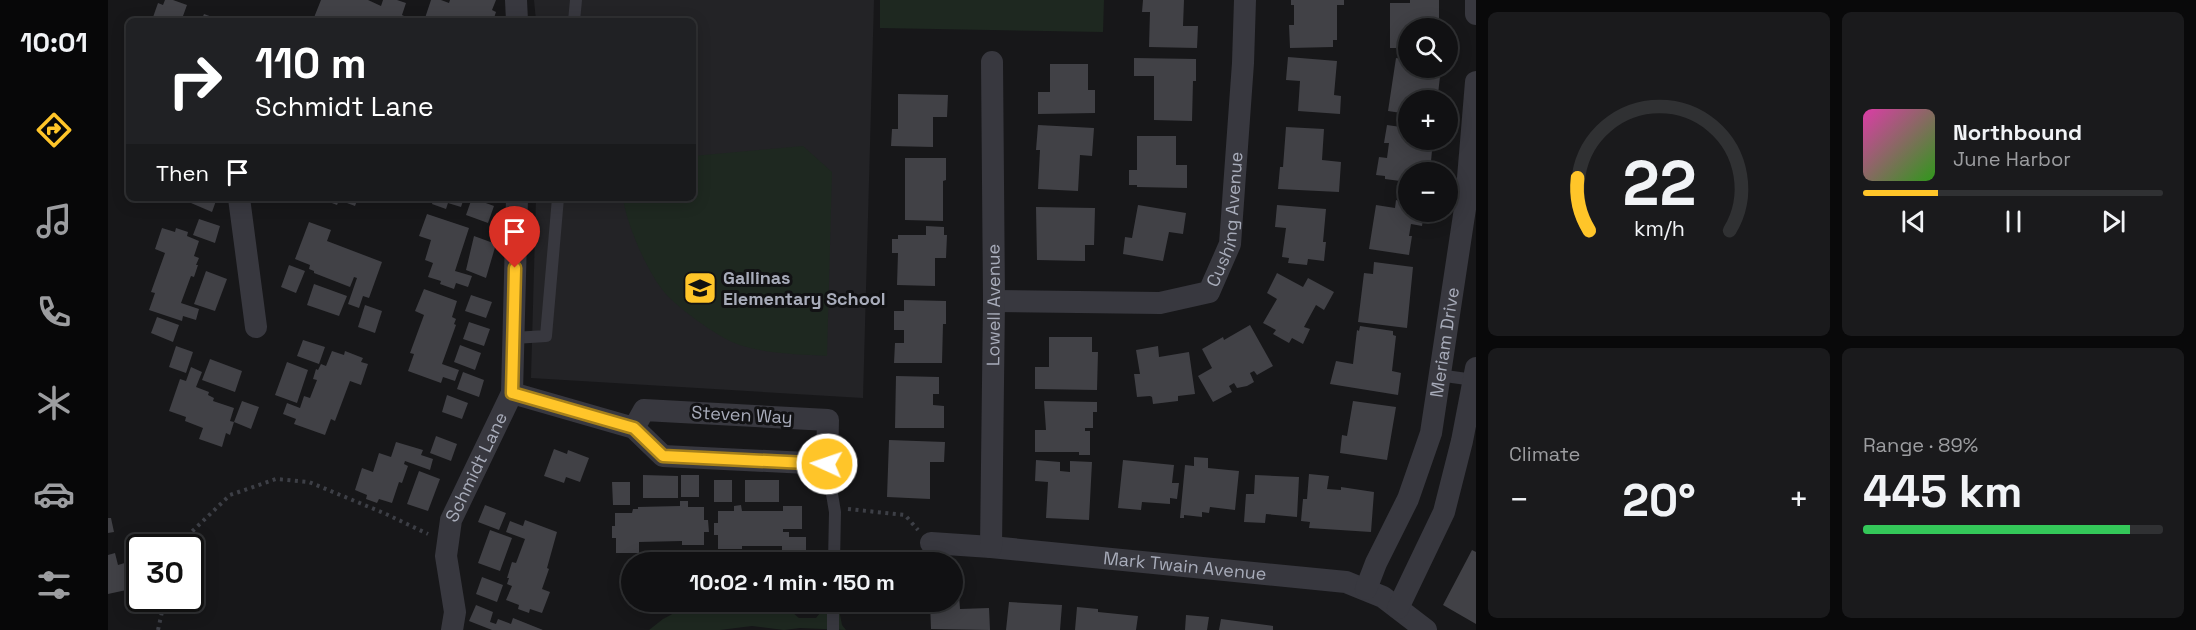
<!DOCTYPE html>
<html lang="en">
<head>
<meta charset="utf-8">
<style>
	body { margin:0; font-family:"Space Grotesk",sans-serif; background:#1a1a1c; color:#f1f3f6; height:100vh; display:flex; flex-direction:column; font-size:22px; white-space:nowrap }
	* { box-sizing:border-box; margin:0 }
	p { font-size:20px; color:#9c9da0 }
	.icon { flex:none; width:33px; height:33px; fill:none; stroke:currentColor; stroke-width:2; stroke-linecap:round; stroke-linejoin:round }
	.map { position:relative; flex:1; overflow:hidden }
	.panel { display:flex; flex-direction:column; gap:12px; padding:12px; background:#09090a; width:720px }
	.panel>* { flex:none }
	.banner { position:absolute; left:18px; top:18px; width:570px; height:183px; border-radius:9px; box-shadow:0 3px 15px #0003,0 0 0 2px #303133; background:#202124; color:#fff; overflow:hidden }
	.tools { position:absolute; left:1290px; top:18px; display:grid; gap:12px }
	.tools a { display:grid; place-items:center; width:60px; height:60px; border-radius:50%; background:#111113; box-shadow:0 3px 15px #0003,0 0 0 2px #303133; font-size:30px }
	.speed { position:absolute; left:18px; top:534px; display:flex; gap:12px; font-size:30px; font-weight:700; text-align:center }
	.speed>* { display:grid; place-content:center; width:78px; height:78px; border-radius:50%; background:#111113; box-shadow:0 3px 15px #0003,0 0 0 2px #303133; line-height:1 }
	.speed .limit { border:3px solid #111; border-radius:9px; background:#fff; color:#111 }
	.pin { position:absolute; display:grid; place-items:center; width:51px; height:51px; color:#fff; margin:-62px -26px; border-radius:50% 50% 50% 0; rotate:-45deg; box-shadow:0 0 6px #0007 }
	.pin .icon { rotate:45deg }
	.me { position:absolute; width:66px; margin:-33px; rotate:273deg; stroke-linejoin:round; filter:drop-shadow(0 0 4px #0008) }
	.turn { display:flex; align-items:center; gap:21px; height:126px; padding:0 30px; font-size:27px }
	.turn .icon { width:78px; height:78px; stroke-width:2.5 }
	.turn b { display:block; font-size:42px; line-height:51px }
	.then { display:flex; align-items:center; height:57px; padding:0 30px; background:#0003; gap:12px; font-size:22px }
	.big { font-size:45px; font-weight:700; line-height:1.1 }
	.panel .tile { flex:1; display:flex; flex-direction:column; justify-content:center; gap:9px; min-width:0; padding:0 21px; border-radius:9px; background:#1a1a1c }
	.panel .dial { align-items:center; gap:0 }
	.dial svg { height:156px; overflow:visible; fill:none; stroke:#303133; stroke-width:7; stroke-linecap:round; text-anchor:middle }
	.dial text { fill:#f1f3f6; stroke:none }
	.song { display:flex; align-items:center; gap:18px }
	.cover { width:72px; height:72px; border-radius:9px; background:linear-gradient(135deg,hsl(320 70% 55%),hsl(110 70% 35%)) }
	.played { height:6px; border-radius:3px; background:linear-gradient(90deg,#ffc529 25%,#303133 25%) }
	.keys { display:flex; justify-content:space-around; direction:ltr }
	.heat { display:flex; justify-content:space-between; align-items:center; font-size:33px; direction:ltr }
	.charge { height:9px; border-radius:4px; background:linear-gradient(90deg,#34c759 89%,#303133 0) }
	.panel .tiles { flex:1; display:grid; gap:12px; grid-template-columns:repeat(2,1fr) }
	.trip { position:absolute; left:513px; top:552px; width:342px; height:60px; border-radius:30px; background:#111113; box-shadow:0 3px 15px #0003,0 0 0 2px #303133; font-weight:700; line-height:60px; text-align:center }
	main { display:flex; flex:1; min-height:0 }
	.tab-bar { display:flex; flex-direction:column; width:108px; justify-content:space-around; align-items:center; background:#070708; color:#9c9da0 }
	.tab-bar .icon { width:42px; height:42px }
	.tab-bar .on { color:#ffc529 }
	.tab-bar b { font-size:27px; color:#f1f3f6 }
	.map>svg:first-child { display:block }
	.built { fill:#232326 }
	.green { fill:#1e2820 }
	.building { fill:#414146 }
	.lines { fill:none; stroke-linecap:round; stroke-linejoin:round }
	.path { stroke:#3d3f46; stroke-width:4; stroke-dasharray:3 4.5; stroke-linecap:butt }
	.service { stroke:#38383f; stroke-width:12 }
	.minor { stroke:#38383f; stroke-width:22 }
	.route-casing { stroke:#a6801b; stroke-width:15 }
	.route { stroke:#ffc529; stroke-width:10 }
	.labels { text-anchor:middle; stroke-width:6; stroke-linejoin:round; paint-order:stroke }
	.street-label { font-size:18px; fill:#a8acba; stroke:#121214 }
	.poi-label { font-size:18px; font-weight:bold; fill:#a8acba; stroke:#121214; text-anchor:start }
</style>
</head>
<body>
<main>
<nav class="tab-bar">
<b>10:01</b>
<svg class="icon on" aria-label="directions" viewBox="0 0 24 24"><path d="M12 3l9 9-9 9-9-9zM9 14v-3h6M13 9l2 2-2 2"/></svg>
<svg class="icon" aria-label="music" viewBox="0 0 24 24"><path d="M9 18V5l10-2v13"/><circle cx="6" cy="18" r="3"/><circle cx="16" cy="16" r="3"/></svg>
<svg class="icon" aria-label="phone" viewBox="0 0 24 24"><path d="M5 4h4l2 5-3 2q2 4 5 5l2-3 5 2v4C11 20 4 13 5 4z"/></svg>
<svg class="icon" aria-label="climate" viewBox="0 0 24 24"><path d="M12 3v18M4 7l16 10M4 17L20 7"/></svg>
<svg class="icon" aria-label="car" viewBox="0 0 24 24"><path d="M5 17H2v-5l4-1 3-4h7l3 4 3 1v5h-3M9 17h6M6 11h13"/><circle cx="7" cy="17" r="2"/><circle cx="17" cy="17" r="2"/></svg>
<svg class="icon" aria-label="filters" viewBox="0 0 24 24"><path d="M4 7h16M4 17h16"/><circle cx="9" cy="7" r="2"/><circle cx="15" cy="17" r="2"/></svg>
</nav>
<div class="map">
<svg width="1368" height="630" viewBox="0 0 1368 630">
	<rect width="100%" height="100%" fill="#171719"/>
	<path class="built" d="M426 0H766L755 398 423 378 428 198H585V21H428Z"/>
	<path class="green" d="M772 0H996L995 32 772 28Z
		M695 146 724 172 719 356C688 354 652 354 624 342 606 334 570 308 557 293 540 274 518 223 515 198H585V156Z
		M587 602H672L691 618H708L716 608V602H738V605H730L734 625 738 630 692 628 676 630 644 626 612 630H541L555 619Z"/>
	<path class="building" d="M57 0H65L79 5 75 16 86 21 44 20 50 3 55 5Z
		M213 0H260L273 6 275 0H289L298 3 294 15 298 17 296 21H208L205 20Z
		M323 0H333L341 3 342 0H388L384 10 388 12 385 21H316Z
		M1035 0H1076L1075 26H1090L1089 48 1041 47 1042 12H1034Z
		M1183 0H1236V5H1229V40H1225V47L1182 48 1181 25H1186V5H1183Z
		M1302 0H1331V18H1320V28H1300V48H1282V3H1302Z
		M96 14 115 21H93Z
		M1180 57 1229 61 1226 95 1233 96 1232 114 1190 111 1192 81 1178 80Z
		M1026 58 1088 59V81H1085L1084 121 1046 120V76H1026Z
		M1288 58 1300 60V68H1333L1330 94 1322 93 1321 96 1331 97 1330 100H1300V114L1280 111Z
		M942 64H980V90H987V113L930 114V92H942Z
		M790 94 840 95 839 117H825V147L783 146 784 129H790Z
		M930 125 986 128 984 156 972 155 970 191 930 189 932 150H928Z
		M1279 125 1300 128V140H1325L1322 172H1300V182L1277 179V176L1268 175 1271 157 1279 158 1281 143H1276Z
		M1178 127 1216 129 1214 160 1233 162 1231 192 1170 189 1172 167H1175Z
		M1029 136H1068V165H1079V188L1029 187V185H1021V170H1029Z
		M797 158H838V180L835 181V221L797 220Z
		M1292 191 1300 192V212H1316L1314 226 1303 224 1301 236H1304L1301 255 1261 249 1268 205 1287 208 1288 200 1291 201Z
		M85 198H109L104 212 83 203Z
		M211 198H250L247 206 231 200 229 205Z
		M326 198H356L353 207 340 203 338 209 324 204Z
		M364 198 386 206 380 223 358 215Z
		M1030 205 1078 213 1075 234 1061 232 1055 261 1015 254 1017 237 1024 238Z
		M1169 205 1218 209 1215 242H1218L1216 261 1200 259 1199 265 1180 263 1181 258 1174 257 1178 228 1167 227Z
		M928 207 987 208 986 245H977V261L929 260Z
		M319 214 361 228 347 271 364 276 360 287 348 283 346 289 332 284 333 281 320 277 325 263 317 260 323 240 311 236Z
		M91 219 112 226 107 243 85 235Z
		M201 222 223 230 219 241 274 262 261 298 255 296 251 308 240 304 249 278 246 277 242 287 206 273V271L201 269 202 265 187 259Z
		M818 226 836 227V235H839L838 258H827V286L789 285 790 253H784V239H790V235H818Z
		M54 228 67 232 68 228 80 232 79 236 91 241 86 256 91 258 88 265H90L86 277 83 276 73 303 91 309 88 320 75 316 74 321 41 310 47 293 43 292 57 253 47 249Z
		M366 236 388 244 378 278 358 270Z
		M1266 262 1305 267 1299 328 1250 322 1256 273 1265 274Z
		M181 265 197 271 188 293 173 287Z
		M98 271 119 279 107 311 86 304Z
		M1169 273 1195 287 1200 278 1226 292 1216 310 1208 305 1196 327 1202 329 1195 344 1184 338 1181 343 1165 334 1168 330 1155 323 1169 299 1159 293Z
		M206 284 239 296 231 316 199 305Z
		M316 289 349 301 344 317 348 319 346 324 348 325 334 364 351 370 347 381 335 377 333 383 300 371 306 354 302 353 316 315 307 311Z
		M363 295 384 302 378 318 357 311Z
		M796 300 838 301V324H835L834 363H786L787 343H796V330H786V311H796Z
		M257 305 274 311 267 333 250 327Z
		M49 317 71 325 65 342 43 333Z
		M361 322 382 329 376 346 355 339Z
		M1142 325 1165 366 1149 375 1146 371 1142 373 1146 382 1139 386 1129 388 1126 383 1121 386 1124 392 1105 402 1090 376 1104 368 1094 349 1115 337 1116 340Z
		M1252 326 1285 331V335L1288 336 1284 371 1293 373 1290 395 1222 384 1228 361 1245 364 1249 330 1251 331Z
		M941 337H984V352H990L989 390 927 389V367H941Z
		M195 340 217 347 211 364 189 356Z
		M352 345 373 353 367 370 346 362Z
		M68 346 85 352 78 373 61 367Z
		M1050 346 1051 357 1081 352 1087 394 1070 396V401L1045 404 1044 397 1042 396 1029 397 1026 374H1032L1028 350Z
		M224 351 236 355 237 351 255 358 253 362 260 364 253 385 242 381 227 421 223 419 217 435 186 424 188 419 175 414 179 403 192 408 196 396 202 398 209 380 205 379 208 369 210 370 213 364 218 366Z
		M102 359 134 371 127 392 94 380Z
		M179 362 200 370 189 403 167 395Z
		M83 367 94 372 88 387 101 392 100 395 106 398 105 401 126 408 122 421 126 422 122 435 118 433 114 447 91 439 95 428 77 421 78 417 61 411 72 379 78 381Z
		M355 372 376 380 371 397 349 389Z
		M788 376 831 377V394H825V405L836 406V428H787Z
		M339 395 360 403 354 419 334 412Z
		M134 401 151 407 143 429 126 422Z
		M936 401 989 402V412H985V428H977V431H982V455H971V452H927V430H938Z
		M1245 401 1288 407 1279 460 1232 453 1234 435 1239 436Z
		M328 436 349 444 343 461 322 453Z
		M781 440 837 442 836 462H822V499L779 497Z
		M288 442 315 450 313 455 325 459 322 470 297 461 296 464 300 466 294 483 291 482 284 503 271 499 269 503 258 499 259 495 247 490 254 468 265 472 271 453 283 457Z
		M446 449 459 454 460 450 481 458 472 482 458 477 456 483 436 476Z
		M1086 457 1100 458V468L1131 471 1127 510 1102 507 1101 513 1094 512V517L1076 515V518H1072L1077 465 1086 466Z
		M928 460 952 462V471L962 472V461L984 462 981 520 938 518 940 482 927 481Z
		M1015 460 1066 465 1064 483H1071L1069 499 1062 498V504L1034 502 1033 510 1010 508Z
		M311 471 332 479 320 511 299 504Z
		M1201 474 1221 476 1219 489 1233 490V487L1266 492 1263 532 1201 528 1202 522 1193 521 1195 499H1199Z
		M535 475 570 476V498H535Z
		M573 475H591V497H573Z
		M1147 475 1191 477 1189 517 1158 514 1157 523 1136 522 1138 494H1146Z
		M606 480H624V502H606Z
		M637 480H671V502H637Z
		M504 482H522V505H505Z
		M572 501H580V507H596V520H600L601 532H596V545H574V541L531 542V553H508V538H504V526H507V513H524L525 509H530V507L572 506Z
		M377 505 398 513 391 530 370 522Z
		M633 505 634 511H675V506H694V529H675V532H681V537H698V550H702V562H674V546H634V549H610V535H606V523H610V511H626V506Z
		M0 518H3L6 532 0 533Z
		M417 520 449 532 439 568 441 569 434 589 442 592 434 613 422 609 421 613 410 609 411 605 398 600 404 586 399 584 401 578H399L404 562 408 563 417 539 398 532 402 521 415 526Z
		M382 530 404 538 392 571 370 563Z
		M742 550H766V562H742Z
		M1364 550 1368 552V624L1335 605Z
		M7 553 10 565 20 562 23 589 0 594V555Z
		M771 553H790V562H771Z
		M374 577 395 585 389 602 368 594Z
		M844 595H851L852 609 881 608 882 630 823 629 822 602H844Z
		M901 602 954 605 952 630H898Z
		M368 605 385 612 382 622 388 624 390 619 403 624 405 618 435 630H384L361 621Z
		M969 607 990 609V612L1030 616 1028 630H967Z
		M1078 615 1101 617 1099 630H1077Z
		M1113 619 1165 626V630H1111Z"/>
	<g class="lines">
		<path class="path" d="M740 509 797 515 810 530
			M70 548 71 544 122 495 168 479 201 482 278 514 320 534
			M50 630 57 598"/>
		<path class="service" d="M466 21 468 0
			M406 338 438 336 450 198
			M1330 375 1366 380
			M719 464 727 512 726 562
			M725 630V602"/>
		<g class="minor">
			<path d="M408 0 409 21"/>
			<path d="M1368 0V14"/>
			<path d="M131 198 148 327"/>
			<path id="s1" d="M886 301 1052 303 1101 292 1122 244 1135 63 1137 0"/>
			<path d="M404 393 526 428 555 456 719 464 720 420 536 410 526 428"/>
			<path id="s2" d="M823 543 883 547 1238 582 1275 597 1318 630"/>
			<path id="s3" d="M883 547 886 301 884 62"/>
			<path id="s4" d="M1258 589 1268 563 1300 499 1323 433 1358 202 1368 82"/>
			<path d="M1290 608 1336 512 1354 441 1368 368"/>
			<path id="s5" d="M344 630 347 612 338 556 343 520 404 393 409 198"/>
		</g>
	</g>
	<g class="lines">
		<defs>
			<path id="route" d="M407 268 404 393 526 428 555 456 719 464"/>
		</defs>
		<use href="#route" class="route-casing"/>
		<use href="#route" class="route"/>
	</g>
	<defs>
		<symbol id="school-square" viewBox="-11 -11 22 22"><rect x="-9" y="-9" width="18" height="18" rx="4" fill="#ffc529" stroke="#121214"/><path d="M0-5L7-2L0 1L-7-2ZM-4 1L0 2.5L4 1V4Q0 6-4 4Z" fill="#111"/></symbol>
	</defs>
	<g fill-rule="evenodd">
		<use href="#school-square" x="573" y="269" width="38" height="38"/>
	</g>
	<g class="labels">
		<g class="street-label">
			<text dy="6" stroke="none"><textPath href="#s1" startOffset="292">Cushing Avenue</textPath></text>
			<text dy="6" stroke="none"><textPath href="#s3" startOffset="242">Lowell Avenue</textPath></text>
			<text dy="6" stroke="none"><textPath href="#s4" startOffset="261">Meriam Drive</textPath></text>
			<text transform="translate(634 415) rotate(3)" y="6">Steven Way</text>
			<text dy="6" stroke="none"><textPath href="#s5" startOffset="170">Schmidt Lane</textPath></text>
			<text dy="6" stroke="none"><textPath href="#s2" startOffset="255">Mark Twain Avenue</textPath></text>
		</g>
		<g class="poi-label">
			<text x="615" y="284">Gallinas<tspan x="615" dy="21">Elementary School</tspan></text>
		</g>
	</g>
</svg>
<div class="tools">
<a><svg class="icon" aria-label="search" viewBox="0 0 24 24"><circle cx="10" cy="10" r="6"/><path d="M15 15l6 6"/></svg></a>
<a>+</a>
<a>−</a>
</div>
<div class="speed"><div class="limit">30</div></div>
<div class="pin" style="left:407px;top:268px;background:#d93025"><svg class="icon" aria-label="arrive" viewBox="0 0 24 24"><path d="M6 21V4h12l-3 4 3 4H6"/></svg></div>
<svg class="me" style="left:719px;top:464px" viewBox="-20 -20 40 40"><circle r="17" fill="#ffc529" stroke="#fff" stroke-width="3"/><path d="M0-11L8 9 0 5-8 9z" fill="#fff"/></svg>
<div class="trip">10:02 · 1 min · 150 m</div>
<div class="banner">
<div class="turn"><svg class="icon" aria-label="right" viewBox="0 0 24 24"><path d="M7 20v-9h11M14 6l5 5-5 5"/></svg><div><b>110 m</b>Schmidt Lane</div></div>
<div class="then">Then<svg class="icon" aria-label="arrive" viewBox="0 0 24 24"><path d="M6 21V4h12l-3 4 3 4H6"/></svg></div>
</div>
</div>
<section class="panel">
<div class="tiles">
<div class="tile dial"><svg viewBox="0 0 100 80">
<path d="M14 69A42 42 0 1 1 86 69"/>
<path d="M14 69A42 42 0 0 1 8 42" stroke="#ffc529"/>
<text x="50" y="56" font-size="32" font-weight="700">22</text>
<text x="50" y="72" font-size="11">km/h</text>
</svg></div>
<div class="tile">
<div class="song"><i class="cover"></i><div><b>Northbound</b><p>June Harbor</p></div></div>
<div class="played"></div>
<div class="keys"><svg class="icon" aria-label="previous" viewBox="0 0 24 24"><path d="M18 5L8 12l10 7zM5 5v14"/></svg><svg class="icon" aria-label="pause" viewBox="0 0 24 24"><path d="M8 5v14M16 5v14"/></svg><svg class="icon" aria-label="next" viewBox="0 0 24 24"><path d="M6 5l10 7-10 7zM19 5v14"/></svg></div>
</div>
<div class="tile"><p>Climate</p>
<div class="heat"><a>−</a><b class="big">20°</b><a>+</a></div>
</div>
<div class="tile"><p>Range · 89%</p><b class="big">445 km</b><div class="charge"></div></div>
</div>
</section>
</main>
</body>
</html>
